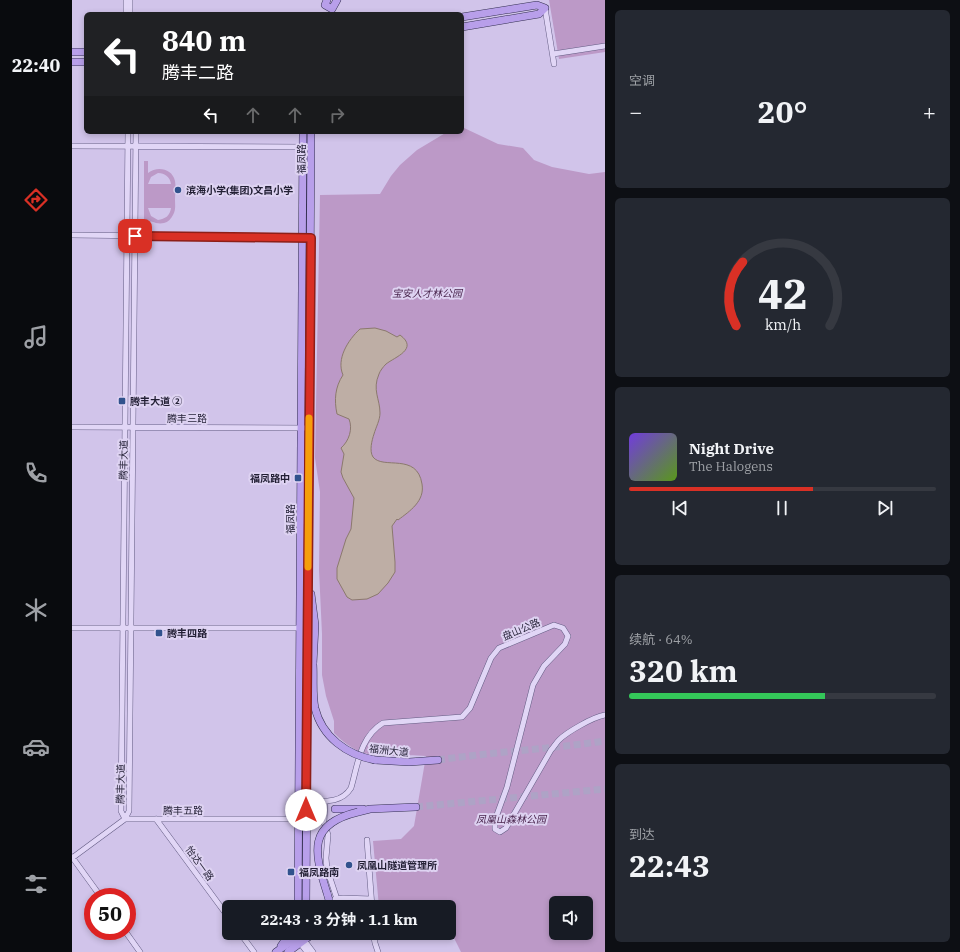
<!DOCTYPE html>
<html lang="zh">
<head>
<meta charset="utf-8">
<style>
	body { margin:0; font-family:"IBM Plex Serif","Noto Sans SC",serif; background:#242831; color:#f1f3f6; height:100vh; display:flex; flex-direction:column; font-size:15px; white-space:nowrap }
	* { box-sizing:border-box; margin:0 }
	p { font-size:13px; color:#9ea1a6 }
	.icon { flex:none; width:22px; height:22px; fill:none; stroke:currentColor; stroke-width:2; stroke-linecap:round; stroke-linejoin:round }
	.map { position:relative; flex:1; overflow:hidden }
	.sheet { display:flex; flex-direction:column; gap:10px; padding:10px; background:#0d0f14; width:355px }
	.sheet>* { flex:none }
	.hud { position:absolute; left:12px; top:12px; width:380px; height:122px; border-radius:6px; box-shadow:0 2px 6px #0003; background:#202124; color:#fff; overflow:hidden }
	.fabs { position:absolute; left:477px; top:896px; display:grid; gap:8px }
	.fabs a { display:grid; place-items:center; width:44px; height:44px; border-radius:6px; background:#171b24; box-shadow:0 2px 6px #0003; font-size:20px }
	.speed { position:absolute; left:12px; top:888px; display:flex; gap:8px; font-size:20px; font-weight:700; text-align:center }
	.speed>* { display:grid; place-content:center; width:52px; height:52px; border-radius:50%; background:#171b24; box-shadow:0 2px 6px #0003; line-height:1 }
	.speed .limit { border:6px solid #d22; background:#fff; color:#111 }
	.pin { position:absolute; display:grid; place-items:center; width:34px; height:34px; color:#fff; margin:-17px; border-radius:8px; box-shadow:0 2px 6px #0006 }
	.me { position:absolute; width:44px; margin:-22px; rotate:0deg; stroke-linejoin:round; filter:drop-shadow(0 0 3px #0008) }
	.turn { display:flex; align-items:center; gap:14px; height:84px; padding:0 12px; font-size:18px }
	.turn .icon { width:52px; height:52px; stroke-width:2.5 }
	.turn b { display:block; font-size:28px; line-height:34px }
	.lanes { display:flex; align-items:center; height:38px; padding:0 12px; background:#0003; justify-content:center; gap:20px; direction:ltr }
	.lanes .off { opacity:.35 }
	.big { font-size:30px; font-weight:700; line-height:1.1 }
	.sheet .tile { flex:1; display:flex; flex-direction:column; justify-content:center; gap:6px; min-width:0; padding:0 14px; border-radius:6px; background:#242831 }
	.sheet .dial { align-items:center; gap:0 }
	.dial svg { height:104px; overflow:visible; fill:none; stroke:#363941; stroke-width:7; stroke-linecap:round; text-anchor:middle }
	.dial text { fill:#f1f3f6; stroke:none }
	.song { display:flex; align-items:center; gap:12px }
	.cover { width:48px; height:48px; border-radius:6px; background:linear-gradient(135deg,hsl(260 70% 55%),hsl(90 70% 35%)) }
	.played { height:4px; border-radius:2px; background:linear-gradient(90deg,#d93025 60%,#363941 60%) }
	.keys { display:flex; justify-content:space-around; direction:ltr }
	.heat { display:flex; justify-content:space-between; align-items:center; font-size:22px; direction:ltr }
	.charge { height:6px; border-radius:3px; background:linear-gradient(90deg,#34c759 64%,#363941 0) }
	.trip { position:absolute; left:150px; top:900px; width:234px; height:40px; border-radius:6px; background:#171b24; box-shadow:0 2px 6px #0003; font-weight:700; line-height:40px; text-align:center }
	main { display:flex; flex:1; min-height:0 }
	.tabs { display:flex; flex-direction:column; width:72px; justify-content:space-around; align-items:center; background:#090b0e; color:#9ea1a6 }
	.tabs .icon { width:28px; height:28px }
	.tabs .on { color:#d93025 }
	.tabs b { font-size:18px; color:#f1f3f6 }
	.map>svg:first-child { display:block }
	.green { fill:#bc99c7; fill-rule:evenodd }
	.water { fill:#beaea5; stroke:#8b796d }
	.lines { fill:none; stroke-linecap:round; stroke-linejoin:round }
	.major-tunnel { stroke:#aea3c6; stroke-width:7; stroke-dasharray:7 3.5; stroke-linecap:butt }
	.minor-casing { stroke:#635c83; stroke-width:6 }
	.major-casing { stroke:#343051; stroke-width:8 }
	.minor { stroke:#e1d6f6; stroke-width:5 }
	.major { stroke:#b89fea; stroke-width:7 }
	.major-bridge-casing { stroke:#343051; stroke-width:8; stroke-linecap:butt }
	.major-bridge { stroke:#b89fea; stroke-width:7 }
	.route-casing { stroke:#8d1f18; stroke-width:10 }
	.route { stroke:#d93025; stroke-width:7 }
	.slow { stroke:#f59e0b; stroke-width:7 }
	.poi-dot { fill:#31528d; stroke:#ded3f2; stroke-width:1.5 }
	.labels { text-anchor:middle; stroke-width:4; stroke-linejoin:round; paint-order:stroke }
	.street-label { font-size:10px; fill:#221f34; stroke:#ded3f2 }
	.poi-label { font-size:10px; font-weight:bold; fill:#221f34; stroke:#ded3f2; text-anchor:start }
	.park-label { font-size:10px; font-style:italic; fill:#4b274f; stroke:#ded3f2 }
</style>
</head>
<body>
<main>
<nav class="tabs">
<b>22:40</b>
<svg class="icon on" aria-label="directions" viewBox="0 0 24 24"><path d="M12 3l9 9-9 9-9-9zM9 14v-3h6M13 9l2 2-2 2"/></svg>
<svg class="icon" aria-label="music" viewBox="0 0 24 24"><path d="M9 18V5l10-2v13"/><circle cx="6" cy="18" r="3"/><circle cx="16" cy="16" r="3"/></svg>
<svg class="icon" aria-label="phone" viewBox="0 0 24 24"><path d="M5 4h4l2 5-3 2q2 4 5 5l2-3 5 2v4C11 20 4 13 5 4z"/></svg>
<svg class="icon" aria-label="climate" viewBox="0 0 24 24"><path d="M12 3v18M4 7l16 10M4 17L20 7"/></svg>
<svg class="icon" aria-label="car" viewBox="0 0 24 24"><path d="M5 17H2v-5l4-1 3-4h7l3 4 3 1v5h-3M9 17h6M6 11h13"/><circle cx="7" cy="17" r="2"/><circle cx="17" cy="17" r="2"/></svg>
<svg class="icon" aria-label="filters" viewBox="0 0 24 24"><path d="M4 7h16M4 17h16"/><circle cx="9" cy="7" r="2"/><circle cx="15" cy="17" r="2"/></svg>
</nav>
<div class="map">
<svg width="533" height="952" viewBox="0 0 533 952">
	<rect width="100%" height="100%" fill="#d1c4ea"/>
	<path class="green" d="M477 0H533V52L487 59Z
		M390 127 426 144 451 148 462 160 480 167 517 174 533 172V952H389L377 928V907H307L301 841 329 839 342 826 354 756C314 752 295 766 262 733V721L254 696 250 675V634L247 570 248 492 243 458 248 195 308 194 319 176 328 165 345 150 375 132H390ZM484 903H514V933H484Z
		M72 161H76V173C85 166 100 168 103 181 104 187 103 194 103 200 103 205 104 210 101 215 99 219 96 222 92 223 84 225 79 220 72 220ZM86 173C93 173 98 177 99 184H76L79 177ZM76 208H99C98 216 93 219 86 220L79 216Z"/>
	<path class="water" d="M303 328 314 331 325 337 328 335C347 349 323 357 314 364 311 367 308 371 307 374 300 390 308 399 308 413 308 420 304 427 302 434 300 440 297 451 301 457 311 470 345 452 350 484 353 501 338 511 326 520L325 519 320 526 323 562V572L316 583 306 594 295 599 280 600 275 597 265 579V568L274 539 279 529 282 498 271 478 269 472 272 454 269 448C277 441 281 429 277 419L265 414C262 400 263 387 271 375 264 359 276 340 288 329Z"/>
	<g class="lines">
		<path class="major-tunnel" d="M366 760C421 752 477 749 533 741
			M344 807 533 789"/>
		<defs>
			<path id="minor" d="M473 8 482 64
				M54 14V0
				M58 14V0
				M481 54 533 46
				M0 146 231 147
				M0 235 239 238
				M0 427 237 428
				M0 628H236
				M235 801C251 801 269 804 279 788 286 764 288 737 311 723L390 717 398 708 419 658 427 648 482 625 491 628 496 636 493 644 472 666 461 685 435 787 423 820V829L428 832 434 828 479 750C482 747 484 743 487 740 495 732 521 717 533 715
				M253 801 252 822 256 835 254 858 255 869 265 899
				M53 819 49 811 56 132
				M53 819 57 811 64 132
				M84 819 157 918
				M295 840 300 907
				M0 857 29 897
				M0 858 53 819H229
				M263 899 271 898 299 899
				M53 931 68 952
				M168 933 182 952
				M301 933 303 943 306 952
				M232 940 241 952
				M228 943 235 952"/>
			<path id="major" d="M255 0 253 5 260 9 265 0
				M390 17 465 5 473 8 467 14 390 27
				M0 52H14
				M0 62H14
				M239 594 243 625 241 664
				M303 760 337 762 366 760
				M263 809H291
				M286 812 298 809 344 807
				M255 893 259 907
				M226 907 231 132
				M234 907 239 132
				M209 946 218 933
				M204 952 225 937 232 940
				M216 952 242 933"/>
		</defs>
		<use href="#minor" class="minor-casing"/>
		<use href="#major" class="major-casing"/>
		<use href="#minor" class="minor"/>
		<use href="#major" class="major"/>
		<defs>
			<path id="major-bridge" d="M241 664C242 678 240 694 243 708 250 737 275 755 303 760
				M255 893C242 852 235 824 286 812"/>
		</defs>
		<use href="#major-bridge" class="major-bridge-casing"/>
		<use href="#major-bridge" class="major-bridge"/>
	</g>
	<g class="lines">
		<defs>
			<path id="route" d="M63 236 239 238 234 810"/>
		</defs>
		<use href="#route" class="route-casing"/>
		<use href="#route" class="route"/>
		<path class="slow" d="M236 567 237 418"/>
	</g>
	<g class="poi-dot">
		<circle cx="106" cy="190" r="4"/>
		<rect x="46" y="397" width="8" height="8" rx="2"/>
		<rect x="222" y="474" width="8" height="8" rx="2"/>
		<rect x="83" y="629" width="8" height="8" rx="2"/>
		<circle cx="277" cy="865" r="4"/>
		<rect x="215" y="868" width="8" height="8" rx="2"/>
	</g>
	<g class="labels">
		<g class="street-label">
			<text transform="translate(229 159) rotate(-90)" y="4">福凤路</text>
			<text x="115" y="422">腾丰三路</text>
			<text transform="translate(51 460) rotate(-89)" y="4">腾丰大道</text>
			<text transform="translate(218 519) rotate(-90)" y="4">福凤路</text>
			<text transform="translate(449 629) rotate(-23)" y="4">盘山公路</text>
			<text transform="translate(317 750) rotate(6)" y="4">福洲大道</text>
			<text transform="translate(48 784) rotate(-89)" y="4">腾丰大道</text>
			<text x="111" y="814">腾丰五路</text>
			<text transform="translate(128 863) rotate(54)" y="4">怡达一路</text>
		</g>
		<g class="poi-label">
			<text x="114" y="194">滨海小学(集团)文昌小学</text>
			<text x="58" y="405">腾丰大道 ②</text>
			<text x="218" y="482" text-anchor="end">福凤路中</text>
			<text x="95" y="637">腾丰四路</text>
			<text x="285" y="869">凤凰山隧道管理所</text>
			<text x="227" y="876">福凤路南</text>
		</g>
		<g class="park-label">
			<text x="355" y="297">宝安人才林公园</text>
			<text x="439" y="823">凤凰山森林公园</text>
		</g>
	</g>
</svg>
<div class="fabs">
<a><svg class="icon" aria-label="sound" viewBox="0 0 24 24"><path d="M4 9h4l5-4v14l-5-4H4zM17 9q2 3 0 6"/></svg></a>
</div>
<div class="speed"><div class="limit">50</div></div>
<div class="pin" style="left:63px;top:236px;background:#d93025"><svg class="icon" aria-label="arrive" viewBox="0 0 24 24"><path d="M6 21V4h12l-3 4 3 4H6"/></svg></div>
<svg class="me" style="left:234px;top:810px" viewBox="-20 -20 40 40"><circle r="19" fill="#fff"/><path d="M0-13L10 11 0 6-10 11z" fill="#d93025"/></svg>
<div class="trip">22:43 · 3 分钟 · 1.1 km</div>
<div class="hud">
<div class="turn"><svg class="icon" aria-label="left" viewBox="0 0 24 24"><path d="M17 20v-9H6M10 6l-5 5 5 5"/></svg><div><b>840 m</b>腾丰二路</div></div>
<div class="lanes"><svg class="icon" aria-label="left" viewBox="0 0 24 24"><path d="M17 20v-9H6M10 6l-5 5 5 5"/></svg><svg class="icon off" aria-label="ahead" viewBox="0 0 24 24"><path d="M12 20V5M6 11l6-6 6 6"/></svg><svg class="icon off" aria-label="ahead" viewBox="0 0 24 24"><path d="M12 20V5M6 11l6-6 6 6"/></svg><svg class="icon off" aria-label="right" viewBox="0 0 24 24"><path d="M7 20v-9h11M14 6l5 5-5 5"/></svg></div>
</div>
</div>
<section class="sheet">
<div class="tile"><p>空调</p>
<div class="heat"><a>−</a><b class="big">20°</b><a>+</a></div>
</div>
<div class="tile dial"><svg viewBox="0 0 100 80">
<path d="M14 69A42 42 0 1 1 86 69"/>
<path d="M14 69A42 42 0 0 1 19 20" stroke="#d93025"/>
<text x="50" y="56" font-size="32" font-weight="700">42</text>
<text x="50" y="72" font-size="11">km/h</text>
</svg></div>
<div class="tile">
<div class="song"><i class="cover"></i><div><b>Night Drive</b><p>The Halogens</p></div></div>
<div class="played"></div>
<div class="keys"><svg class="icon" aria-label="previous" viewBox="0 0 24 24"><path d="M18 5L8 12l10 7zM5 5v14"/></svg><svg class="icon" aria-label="pause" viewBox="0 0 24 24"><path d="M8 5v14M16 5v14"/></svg><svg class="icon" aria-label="next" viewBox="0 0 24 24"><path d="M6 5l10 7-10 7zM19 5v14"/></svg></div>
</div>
<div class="tile"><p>续航 · 64%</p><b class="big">320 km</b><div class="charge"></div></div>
<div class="tile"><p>到达</p><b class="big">22:43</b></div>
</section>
</main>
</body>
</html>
